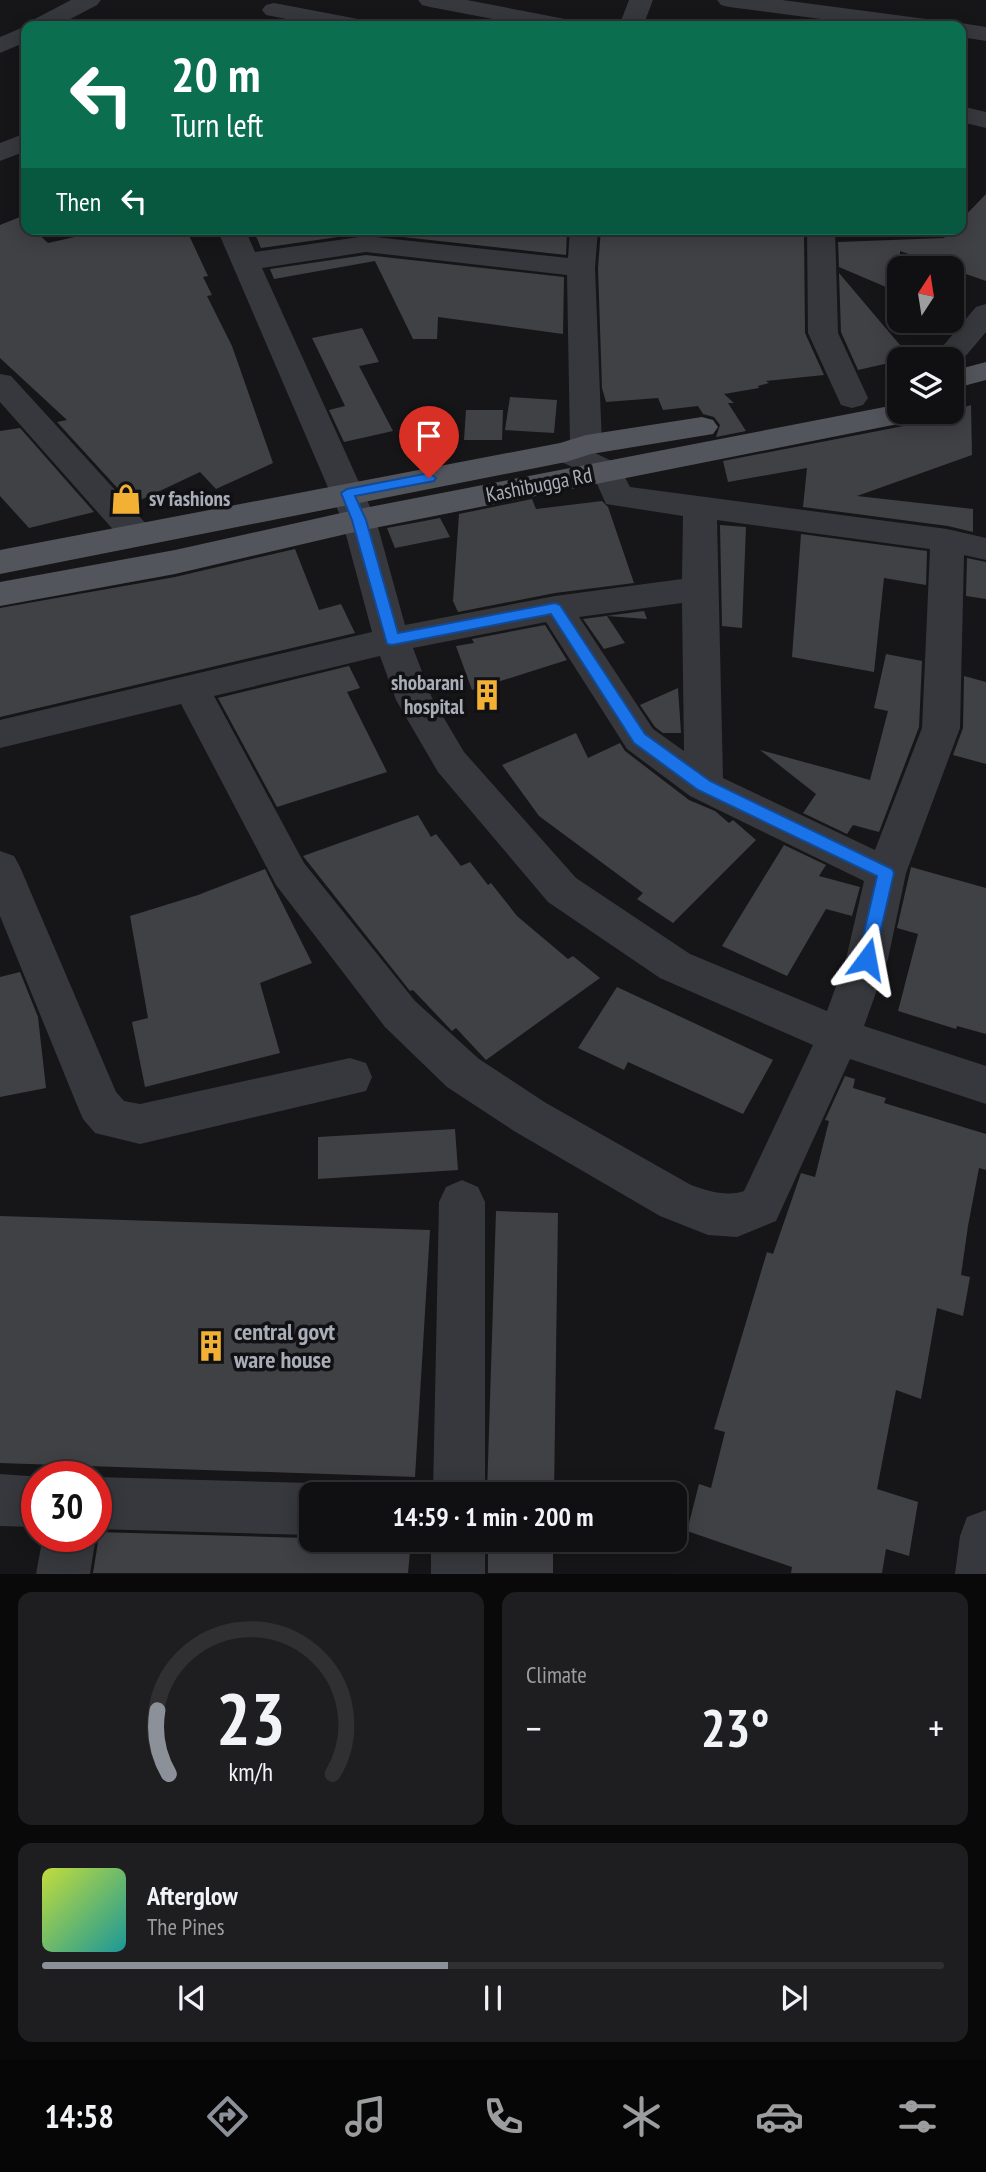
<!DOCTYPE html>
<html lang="en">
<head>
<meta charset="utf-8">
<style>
	body { margin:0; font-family:"PT Sans Narrow",sans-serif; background:#1e1e20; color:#f1f3f6; height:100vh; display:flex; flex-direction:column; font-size:26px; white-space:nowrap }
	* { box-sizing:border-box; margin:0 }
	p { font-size:23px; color:#9c9d9f }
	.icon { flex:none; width:38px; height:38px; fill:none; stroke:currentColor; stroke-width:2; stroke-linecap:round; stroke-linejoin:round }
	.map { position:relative; height:1574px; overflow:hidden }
	.details { display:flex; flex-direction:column; gap:18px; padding:18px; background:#09090a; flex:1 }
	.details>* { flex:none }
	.top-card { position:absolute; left:21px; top:21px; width:945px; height:214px; border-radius:14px; box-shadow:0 4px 18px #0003,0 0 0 2px #303032; background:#0b6e4f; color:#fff; overflow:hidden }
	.needle { width:46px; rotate:12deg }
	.fabs { position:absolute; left:887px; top:256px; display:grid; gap:14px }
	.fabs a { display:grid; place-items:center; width:77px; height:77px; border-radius:14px; background:#101012; box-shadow:0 4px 18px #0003,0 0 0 2px #303032; font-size:35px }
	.speed { position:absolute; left:21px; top:1461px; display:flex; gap:14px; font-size:35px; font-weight:700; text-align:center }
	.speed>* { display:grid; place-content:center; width:91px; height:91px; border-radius:50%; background:#101012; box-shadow:0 4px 18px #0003,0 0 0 2px #303032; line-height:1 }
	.speed .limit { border:10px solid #d22; background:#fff; color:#111 }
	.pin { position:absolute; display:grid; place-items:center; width:60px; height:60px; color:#fff; margin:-72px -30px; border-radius:50% 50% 50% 0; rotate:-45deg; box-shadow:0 0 7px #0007 }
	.pin .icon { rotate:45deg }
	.me { position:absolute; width:77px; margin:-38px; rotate:13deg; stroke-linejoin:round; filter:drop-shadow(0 0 5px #0008) }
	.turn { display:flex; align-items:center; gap:24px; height:147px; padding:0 35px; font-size:32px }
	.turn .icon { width:91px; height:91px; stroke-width:2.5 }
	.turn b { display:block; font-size:49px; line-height:60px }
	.then { display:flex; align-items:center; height:66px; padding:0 35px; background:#0003; gap:14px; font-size:26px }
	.big { font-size:52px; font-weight:700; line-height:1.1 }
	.details .tile { flex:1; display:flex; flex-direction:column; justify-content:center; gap:10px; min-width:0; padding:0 24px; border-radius:14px; background:#1e1e20 }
	.details .dial { align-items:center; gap:0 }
	.dial svg { height:182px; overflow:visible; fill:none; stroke:#303032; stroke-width:7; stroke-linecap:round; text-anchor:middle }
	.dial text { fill:#f1f3f6; stroke:none }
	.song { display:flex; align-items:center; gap:21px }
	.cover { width:84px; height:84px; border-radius:10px; background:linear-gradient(135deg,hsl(70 70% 55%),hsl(180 70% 35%)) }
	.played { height:7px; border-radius:4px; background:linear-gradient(90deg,#8c9099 45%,#303032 45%) }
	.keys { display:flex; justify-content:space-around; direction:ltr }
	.heat { display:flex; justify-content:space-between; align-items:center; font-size:38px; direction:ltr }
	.details .tiles { flex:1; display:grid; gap:18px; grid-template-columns:1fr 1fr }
	.tile:last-child { grid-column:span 2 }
	.trip { position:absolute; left:299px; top:1482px; width:388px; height:70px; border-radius:14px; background:#101012; box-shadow:0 4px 18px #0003,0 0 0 2px #303032; font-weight:700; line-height:70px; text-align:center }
	.menu { display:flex; height:112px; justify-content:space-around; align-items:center; background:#060607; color:#9c9d9f }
	.menu .icon { width:49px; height:49px }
	.menu .active { color:#8c9099 }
	.menu b { font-size:32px; color:#f1f3f6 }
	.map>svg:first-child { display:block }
	.building { fill:#404145 }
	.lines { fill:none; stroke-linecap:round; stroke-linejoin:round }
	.minor { fill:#37383d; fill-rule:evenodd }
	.major { fill:#53555c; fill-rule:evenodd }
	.route { fill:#1a73e8; stroke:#114b97; stroke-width:2 }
	.labels { text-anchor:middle; stroke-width:7; stroke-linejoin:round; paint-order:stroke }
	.street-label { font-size:21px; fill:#a8adb8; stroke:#111113 }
	.poi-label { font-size:21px; font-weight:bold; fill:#a8adb8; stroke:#111113; text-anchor:start }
	.near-poi-label { font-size:24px; font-weight:bold; fill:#a8adb8; stroke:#111113; text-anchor:start }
</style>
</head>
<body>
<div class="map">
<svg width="986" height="1574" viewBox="0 0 986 1574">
	<rect width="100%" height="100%" fill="#161618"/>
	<path class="building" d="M986 194V281L900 251V293L839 267 838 242 944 238 952 229H961V220Z
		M20 217 26 223V229H33L48 243 110 229H186L208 276 203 277 212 295 207 296 232 346 273 463 216 489 200 472 132 504 57 422 67 420 0 358V225Z
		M253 229H567L566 255 366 233 261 248Z
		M601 229H802L804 232 805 333 824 375 766 381 769 383 758 386 759 388 724 394 734 403H728L746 431 716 437 720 425 714 417 703 414 698 406 663 410 658 398 606 402 602 388 598 268Z
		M366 255 564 277 563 334 438 317 437 339H413L375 261 274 279 270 269Z
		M839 273 911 358 858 370 841 332Z
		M362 328 379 362 359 366 393 431 344 442 329 410 345 406 312 338Z
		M510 397 557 400 554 433 505 430Z
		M971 405 972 455 857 496 973 509V532L948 526 803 507 807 468 728 482 723 461 914 424 925 421 929 414 952 411Z
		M466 410H503L502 440H464Z
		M20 428 94 512 29 528 0 496V431Z
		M532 499 536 509 602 501 608 507 634 583 555 593 458 612 453 601 459 514Z
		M440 518 450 537 395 548 387 528Z
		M720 525 746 527 742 628 722 626Z
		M801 534 927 551 926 585 884 578 874 672 792 657Z
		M295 549 319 610 341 604 355 633 0 717V608L175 577Z
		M967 558 986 562V599L966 596Z
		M644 611 647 619 607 616 625 643 604 649 583 619Z
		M545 625 567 660 472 690 456 646 474 643 472 639Z
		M886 654 922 661 919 727 879 832 853 825 847 834 803 813 816 794 760 750 870 780 888 711 874 708Z
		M349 666 360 688 347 692 387 772 277 807 218 698Z
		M964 676 986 682V764L953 755 963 728Z
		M678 688 681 733H663L655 727 640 705Z
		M576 733 588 758 620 743 625 751 689 800 715 811 729 823 733 820 756 840 673 923 637 899 643 893 539 816 502 765Z
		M418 815 431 837 436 834 461 866 470 862 488 885 491 883 517 916 568 959 573 956 600 978 486 1060 456 1028 452 1031 413 990 410 991 303 856Z
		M784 845 826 865 819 876 860 887 852 916 826 909 787 976 722 946Z
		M911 867 986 888V1034L957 1026 956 1029 898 1011 918 934 897 928Z
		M265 869 312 963 260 983 280 1053 145 1087 132 1022 148 1018 130 916 198 895Z
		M20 972 38 1017 46 1088 0 1097V977Z
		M617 987 773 1060 743 1114 628 1062 624 1070 578 1048Z
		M845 1076 855 1079 853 1088 886 1098 884 1103 986 1134V1170L979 1168 968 1226 961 1275 970 1277 963 1316 937 1308 921 1399 896 1390 877 1489 918 1502 909 1556 886 1549 882 1573H791L792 1567 687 1531 699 1484 711 1488 725 1432 714 1429 767 1252 773 1254 801 1173 815 1177 829 1121 825 1120Z
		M455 1129 458 1170 318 1179V1137Z
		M496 1211 558 1213 554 1494H487Z
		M0 1216 430 1230 415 1477 0 1463Z
		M96 1532 411 1541 408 1573H93L99 1536Z
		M488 1540H553V1573H488Z"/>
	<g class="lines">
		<path class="minor" d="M71 0H101L97 5 57 26H26V42L0 53V37L26 26H27L31 21Z
			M418 0H467L565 19 573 21 577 26H529L430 7 422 5Z
			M629 0H653L643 26H619Z
			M717 0H782L926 19 934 21 938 26H874L729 7 721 5Z
			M274 3 358 19 366 21 370 26H322L266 15 262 10 266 5Z
			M961 23 986 27V41L961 37V26H952Z
			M961 106 986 112V128L961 122Z
			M26 133V151L0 161V143Z
			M217 229H245L255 252 366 236 568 258 570 229H598L595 268 602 445 595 453 618 464 630 487 947 529 986 538V560L964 555 960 728 906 873 888 959 864 1026 986 1066V1104L850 1059 776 1221 737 1237 708 1235 660 1216 514 1131 447 1087 385 1027 276 885 181 704 0 748V720L372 632 342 520ZM366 252 567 275 570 443 555 445 550 452 555 459 594 477 606 504 683 516 682 579 555 596 405 625 376 520 262 268ZM717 520 930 549 922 728 875 850 723 778ZM682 603 684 751 653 729 579 617ZM546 622 627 749 690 796 864 881 846 959 827 1011 690 954 576 878 464 752 432 698 413 648ZM380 656 396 700 438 772 548 902 660 978 813 1045 744 1191C727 1197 707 1191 691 1185L546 1103 479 1059 415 1001 304 863 214 696Z
			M807 229H835L838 333 868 398 863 405 852 408 841 405 808 333Z
			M986 304V332L958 365 952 367V359H932L976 307Z
			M0 374 11 376 149 527 154 535 149 543 137 546 125 543 0 402Z
			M0 851 14 856 20 867 116 1092 124 1101 140 1104 350 1058 366 1063 372 1077 366 1091 140 1144 95 1133 83 1119 77 1105 0 916Z
			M462 1180 478 1187 485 1202V1494H433L439 1202 446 1187Z
			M0 1474 42 1477H37V1527L0 1526Z
			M96 1477 312 1483 331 1490 332 1494H312V1535L96 1529Z
			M986 1510V1574H955L960 1536 967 1517Z
			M96 1535V1536L90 1574H36L43 1536Z
			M431 1540H485V1574H431Z"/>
		<path class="major" d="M986 362V380L952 389V371Z
			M900 404V411H928L924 418 913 421 359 531 175 574 0 606V582L175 550 359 509Z
			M702 417 713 420 718 427 713 434 591 454 566 462 0 574V550L560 443 586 435Z"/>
	</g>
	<path class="route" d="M429 473 436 478 434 481 355 496 366 520 398 633 555 603 560 605 645 734 710 781 892 869 894 873 873 964 867 966 860 964 858 959 877 876 698 790 634 743 551 614 392 645 387 644 352 520 341 493 347 489Z"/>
	<defs>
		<symbol id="shop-bare" viewBox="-9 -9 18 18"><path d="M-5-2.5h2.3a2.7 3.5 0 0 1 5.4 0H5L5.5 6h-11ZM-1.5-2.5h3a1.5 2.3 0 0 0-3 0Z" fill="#f2b134" stroke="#111113" stroke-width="2.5" paint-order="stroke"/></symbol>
		<symbol id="building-bare" viewBox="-9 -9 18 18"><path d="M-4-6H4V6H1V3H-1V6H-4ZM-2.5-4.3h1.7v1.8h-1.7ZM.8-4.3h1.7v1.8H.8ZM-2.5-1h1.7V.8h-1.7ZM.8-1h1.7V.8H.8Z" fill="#f2b134" stroke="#111113" stroke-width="2.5" paint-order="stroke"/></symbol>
	</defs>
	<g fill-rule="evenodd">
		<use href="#shop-bare" x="104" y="477" width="44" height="44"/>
		<use href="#building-bare" x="465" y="673" width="44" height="44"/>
		<use href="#building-bare" x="189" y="1324" width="44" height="44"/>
	</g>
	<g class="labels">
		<g class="street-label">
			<text transform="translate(539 485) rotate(-11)" y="7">Kashibugga Rd</text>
		</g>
		<g class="poi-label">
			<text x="149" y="506">sv fashions</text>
			<text x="464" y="690" text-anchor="end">shobarani<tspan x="464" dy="24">hospital</tspan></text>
		</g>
		<g class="near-poi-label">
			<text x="234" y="1340">central govt<tspan x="234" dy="28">ware house</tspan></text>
		</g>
	</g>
</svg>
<div class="fabs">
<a><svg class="needle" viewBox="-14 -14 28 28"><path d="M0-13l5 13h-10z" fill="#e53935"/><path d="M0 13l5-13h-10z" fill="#9c9d9f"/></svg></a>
<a><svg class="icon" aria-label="layers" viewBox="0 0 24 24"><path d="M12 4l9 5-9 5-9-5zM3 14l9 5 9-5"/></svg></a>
</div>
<div class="speed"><div class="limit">30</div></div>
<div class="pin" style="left:429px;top:478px;background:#d93025"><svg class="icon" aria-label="arrive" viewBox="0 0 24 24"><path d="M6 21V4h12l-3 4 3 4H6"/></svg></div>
<svg class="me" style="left:867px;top:959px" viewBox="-20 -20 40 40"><path d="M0-17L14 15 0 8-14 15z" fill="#1a73e8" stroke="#fff" stroke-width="4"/></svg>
<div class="trip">14:59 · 1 min · 200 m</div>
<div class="top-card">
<div class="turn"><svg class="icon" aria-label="left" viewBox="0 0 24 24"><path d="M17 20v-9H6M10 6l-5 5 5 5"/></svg><div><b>20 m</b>Turn left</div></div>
<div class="then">Then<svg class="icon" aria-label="left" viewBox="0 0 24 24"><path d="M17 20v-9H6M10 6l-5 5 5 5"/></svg></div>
</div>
</div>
<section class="details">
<div class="tiles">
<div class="tile dial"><svg viewBox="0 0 100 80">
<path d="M14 69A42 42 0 1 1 86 69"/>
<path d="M14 69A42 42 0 0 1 9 41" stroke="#8c9099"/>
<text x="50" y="56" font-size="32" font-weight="700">23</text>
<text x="50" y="72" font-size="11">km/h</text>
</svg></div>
<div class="tile"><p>Climate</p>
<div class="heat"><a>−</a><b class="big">23°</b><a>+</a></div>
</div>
<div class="tile">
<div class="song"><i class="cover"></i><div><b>Afterglow</b><p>The Pines</p></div></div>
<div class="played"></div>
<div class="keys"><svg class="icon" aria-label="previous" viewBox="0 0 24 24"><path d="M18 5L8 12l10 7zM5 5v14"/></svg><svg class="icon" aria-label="pause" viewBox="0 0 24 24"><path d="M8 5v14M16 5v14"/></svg><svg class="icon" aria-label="next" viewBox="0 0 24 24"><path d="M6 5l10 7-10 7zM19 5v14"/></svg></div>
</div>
</div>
</section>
<nav class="menu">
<b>14:58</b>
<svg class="icon active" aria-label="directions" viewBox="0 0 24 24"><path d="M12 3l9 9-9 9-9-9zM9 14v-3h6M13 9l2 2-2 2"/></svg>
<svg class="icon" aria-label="music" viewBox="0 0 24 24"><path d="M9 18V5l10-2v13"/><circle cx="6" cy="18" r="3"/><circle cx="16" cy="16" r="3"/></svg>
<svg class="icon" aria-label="phone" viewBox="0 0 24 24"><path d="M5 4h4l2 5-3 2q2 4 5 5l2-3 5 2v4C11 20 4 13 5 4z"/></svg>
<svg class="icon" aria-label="climate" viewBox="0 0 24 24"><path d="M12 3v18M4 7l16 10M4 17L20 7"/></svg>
<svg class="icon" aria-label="car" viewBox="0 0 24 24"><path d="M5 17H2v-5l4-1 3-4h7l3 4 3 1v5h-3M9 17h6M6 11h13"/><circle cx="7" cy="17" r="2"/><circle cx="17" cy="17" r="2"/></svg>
<svg class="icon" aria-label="filters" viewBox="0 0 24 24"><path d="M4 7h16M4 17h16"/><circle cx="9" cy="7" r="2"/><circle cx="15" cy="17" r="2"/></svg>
</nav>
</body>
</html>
